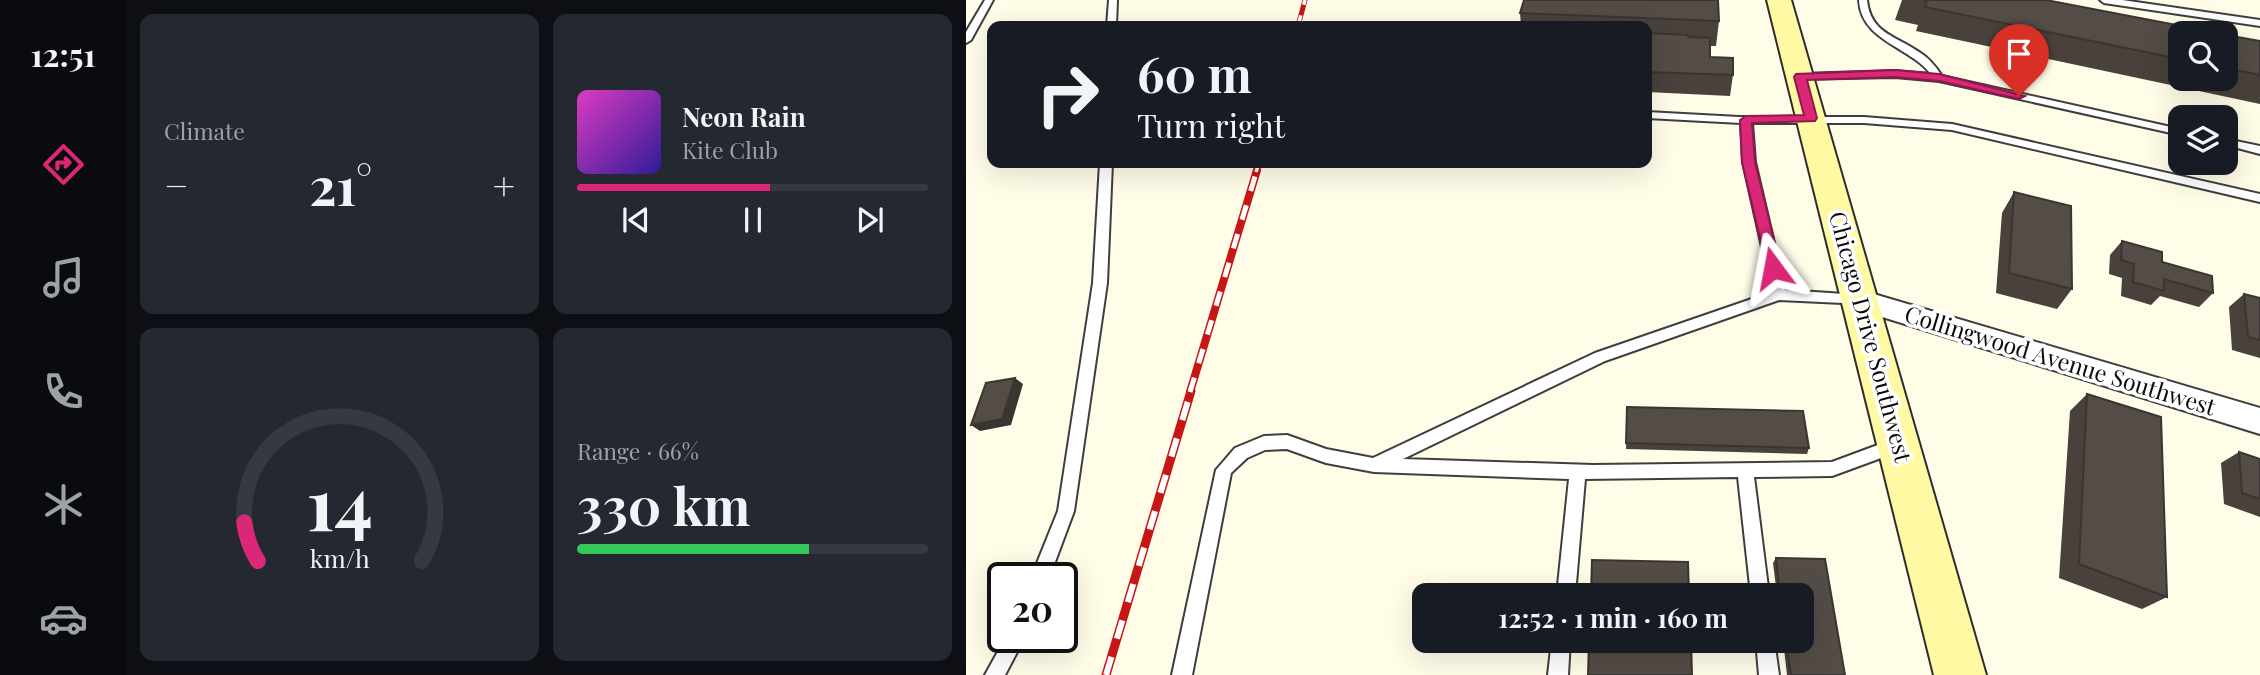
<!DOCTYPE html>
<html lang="en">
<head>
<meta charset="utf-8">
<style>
	body { margin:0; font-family:"Playfair Display",serif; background:#242831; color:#f1f3f6; height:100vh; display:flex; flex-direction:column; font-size:26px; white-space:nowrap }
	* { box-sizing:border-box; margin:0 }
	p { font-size:23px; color:#9ea1a6 }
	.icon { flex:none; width:38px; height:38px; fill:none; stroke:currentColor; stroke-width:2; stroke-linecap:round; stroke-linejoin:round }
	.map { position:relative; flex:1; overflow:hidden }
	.panel { display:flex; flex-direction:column; gap:14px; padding:14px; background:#0d0f14; width:840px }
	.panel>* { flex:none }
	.top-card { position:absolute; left:21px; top:21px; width:665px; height:147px; border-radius:14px; box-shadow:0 7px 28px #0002; background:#171b24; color:#f1f3f6; overflow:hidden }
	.fabs { position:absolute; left:1202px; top:21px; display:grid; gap:14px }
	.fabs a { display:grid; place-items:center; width:70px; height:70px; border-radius:14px; background:#171b24; box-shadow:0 7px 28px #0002; font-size:35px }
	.speed { position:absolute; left:21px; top:562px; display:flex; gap:14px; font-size:35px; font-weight:700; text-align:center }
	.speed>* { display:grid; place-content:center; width:91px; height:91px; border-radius:50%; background:#171b24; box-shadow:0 7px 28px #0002; line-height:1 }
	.speed .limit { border:4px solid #111; border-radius:10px; background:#fff; color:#111 }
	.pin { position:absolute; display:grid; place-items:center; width:60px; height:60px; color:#fff; margin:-72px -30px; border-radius:50% 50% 50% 0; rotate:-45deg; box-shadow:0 0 7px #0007 }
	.pin .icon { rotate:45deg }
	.me { position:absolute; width:77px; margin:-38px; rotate:347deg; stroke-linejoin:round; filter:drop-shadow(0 0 5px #0008) }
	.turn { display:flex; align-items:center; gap:24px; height:147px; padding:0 35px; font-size:32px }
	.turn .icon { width:91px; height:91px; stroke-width:2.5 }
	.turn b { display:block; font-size:49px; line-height:60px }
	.big { font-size:52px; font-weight:700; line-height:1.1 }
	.panel .widget { flex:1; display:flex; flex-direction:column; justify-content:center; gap:10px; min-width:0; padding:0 24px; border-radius:14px; background:#242831 }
	.panel .dial { align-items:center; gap:0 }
	.dial svg { height:182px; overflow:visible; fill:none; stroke:#363941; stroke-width:7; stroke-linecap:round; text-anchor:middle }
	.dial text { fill:#f1f3f6; stroke:none }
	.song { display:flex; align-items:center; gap:21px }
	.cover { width:84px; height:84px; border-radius:10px; background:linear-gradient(135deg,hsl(310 70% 55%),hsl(250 70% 35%)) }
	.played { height:7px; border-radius:4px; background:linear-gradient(90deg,#db2777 55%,#363941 55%) }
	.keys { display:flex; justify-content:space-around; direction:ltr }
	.heat { display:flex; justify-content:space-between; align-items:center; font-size:38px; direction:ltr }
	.charge { height:10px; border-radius:5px; background:linear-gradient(90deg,#34c759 66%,#363941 0) }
	.panel .tiles { flex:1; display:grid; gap:14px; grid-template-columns:repeat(2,1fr) }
	.trip { position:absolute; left:446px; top:583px; width:402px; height:70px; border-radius:14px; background:#171b24; box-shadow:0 7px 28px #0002; font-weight:700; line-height:70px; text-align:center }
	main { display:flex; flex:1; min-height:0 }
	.dock { display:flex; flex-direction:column; width:126px; justify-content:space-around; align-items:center; background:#090b0e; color:#9ea1a6 }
	.dock .icon { width:49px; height:49px }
	.dock .active { color:#db2777 }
	.dock b { font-size:32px; color:#f1f3f6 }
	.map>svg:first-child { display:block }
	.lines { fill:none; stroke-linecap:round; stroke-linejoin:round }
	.lane-casing { stroke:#3e3e3e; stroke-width:4 }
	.street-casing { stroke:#3e3e3e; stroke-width:4 }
	.secondary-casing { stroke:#2d2d2d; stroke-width:4 }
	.lane { fill:#fff; fill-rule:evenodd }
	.street { fill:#fff; fill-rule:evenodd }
	.secondary { fill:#fff9a3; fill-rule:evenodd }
	.rail-far2-casing { stroke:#c71616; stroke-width:5 }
	.rail-far1-casing { stroke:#c71616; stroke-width:8 }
	.rail-casing { stroke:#c71616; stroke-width:9 }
	.rail-far2 { stroke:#fff; stroke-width:3.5; stroke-dasharray:11; stroke-linecap:butt }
	.rail-far1 { stroke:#fff; stroke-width:5; stroke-dasharray:15; stroke-linecap:butt }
	.rail { stroke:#fff; stroke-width:6; stroke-dasharray:19; stroke-linecap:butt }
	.wall { fill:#48413c }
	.shaded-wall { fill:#3b3531 }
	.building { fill:#544c46; stroke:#3b3531; stroke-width:2 }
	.route { fill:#db2777; stroke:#8e194d; stroke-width:2 }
	.labels { text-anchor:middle; stroke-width:7; stroke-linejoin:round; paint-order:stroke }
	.street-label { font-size:23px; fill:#0b0b0b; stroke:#fff }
</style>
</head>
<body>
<main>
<nav class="dock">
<b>12:51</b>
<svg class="icon active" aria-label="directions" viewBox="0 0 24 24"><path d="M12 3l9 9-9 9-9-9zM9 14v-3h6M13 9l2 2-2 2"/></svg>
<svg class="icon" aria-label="music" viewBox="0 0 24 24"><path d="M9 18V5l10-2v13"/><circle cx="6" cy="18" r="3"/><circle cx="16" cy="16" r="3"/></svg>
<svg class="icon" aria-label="phone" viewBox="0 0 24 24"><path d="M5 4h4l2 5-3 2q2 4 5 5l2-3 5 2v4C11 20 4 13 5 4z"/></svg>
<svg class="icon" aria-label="climate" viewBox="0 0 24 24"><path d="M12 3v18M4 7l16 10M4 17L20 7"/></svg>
<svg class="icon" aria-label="car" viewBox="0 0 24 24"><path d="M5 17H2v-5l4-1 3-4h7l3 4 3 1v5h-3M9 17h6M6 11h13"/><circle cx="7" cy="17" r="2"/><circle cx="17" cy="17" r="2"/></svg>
</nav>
<section class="panel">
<div class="tiles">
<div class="widget"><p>Climate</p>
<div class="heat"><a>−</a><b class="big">21°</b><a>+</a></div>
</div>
<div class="widget">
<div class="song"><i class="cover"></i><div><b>Neon Rain</b><p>Kite Club</p></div></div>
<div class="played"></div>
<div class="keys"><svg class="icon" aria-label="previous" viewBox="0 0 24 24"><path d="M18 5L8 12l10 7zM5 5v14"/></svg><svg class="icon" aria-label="pause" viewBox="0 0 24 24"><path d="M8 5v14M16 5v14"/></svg><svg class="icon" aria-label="next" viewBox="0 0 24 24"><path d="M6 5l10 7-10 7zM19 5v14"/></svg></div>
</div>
<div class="widget dial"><svg viewBox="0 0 100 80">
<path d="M14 69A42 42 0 1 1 86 69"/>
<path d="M14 69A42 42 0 0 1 8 52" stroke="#db2777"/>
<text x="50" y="56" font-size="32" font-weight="700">14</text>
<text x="50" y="72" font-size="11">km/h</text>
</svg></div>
<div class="widget"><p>Range · 66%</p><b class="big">330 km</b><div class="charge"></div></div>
</div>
</section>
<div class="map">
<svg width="1294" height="675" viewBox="0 0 1294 675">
	<rect width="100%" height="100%" fill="#fffce8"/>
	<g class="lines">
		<defs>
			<path id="lane" d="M19 0H27L5 40 0 43V32Z
				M143 0H151L150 26H141Z
				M893 0H901C904 33 930 36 953 52 963 58 970 67 976 76L1214 129V135L973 81 929 77 830 79V75L834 74 929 71 965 74C943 46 895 41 893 0Z
				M1134 0H1156L1294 20V26L1138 3Z
				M681 112 773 117H898L986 124 1294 194V202L986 130 898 123H786L789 162 819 290 893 295 898 296 900 300 898 304 813 300 639 361 437 459 627 465 866 462 928 439 934 441 936 446 934 451 866 476 788 477 803 595H785L772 477 619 479 609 595H591L603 479 408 472 360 463 321 449 299 450 281 458 265 473 226 675H206L250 470 269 448 298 436 321 435 360 449 407 458 629 353 806 292 777 162 775 123 681 118Z
				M1260 139 1294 146V154L1260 145Z
				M134 163H146L141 283 108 511 83 578H65L92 511 127 283Z
				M40 637H59L39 675H19Z
				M586 640H604L602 675H582Z
				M790 640H808L813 675H793Z"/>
			<path id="street" d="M894 290 1294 408V434L884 307 881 300 884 293Z"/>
			<path id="secondary" d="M801 0H825L1020 675H968Z"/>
		</defs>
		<use href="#lane" class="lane-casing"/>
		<use href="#street" class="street-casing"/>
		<use href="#secondary" class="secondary-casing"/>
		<use href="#lane" class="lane"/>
		<use href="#street" class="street"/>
		<use href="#secondary" class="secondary"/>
		<defs>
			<path id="rail-far2" d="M332 26 339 0
				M290 172 293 163"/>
			<path id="rail-far1" d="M224 392 291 170"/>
			<path id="rail" d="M140 675 225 391"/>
		</defs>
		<use href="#rail-far2" class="rail-far2-casing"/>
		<use href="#rail-far1" class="rail-far1-casing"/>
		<use href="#rail" class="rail-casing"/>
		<use href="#rail-far2" class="rail-far2"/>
		<use href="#rail-far1" class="rail-far1"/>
		<use href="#rail" class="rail"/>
	</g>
	<path class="wall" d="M936 0H1080L1214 33V79H1260V35L1294 41V104L950 31 952 25 929 20Z
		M554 13 753 21 750 46H744V57L767 75 764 96 681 92V26H555Z
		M1048 192 1106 289 1091 309 1030 293 1036 213Z
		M1156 241 1196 262 1247 293 1233 307 1194 296 1185 305 1155 296 1156 278 1143 274 1144 255Z
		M1278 294 1294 298V358L1266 350 1263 307Z
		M1121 394 1201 597 1176 609 1093 578 1104 411Z
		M661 407 843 448 841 454 660 449Z
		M1273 452 1294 459V517L1258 504 1255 463Z
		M810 558 859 559 879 675H821L817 640H836V595H811L807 563Z"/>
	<path class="shaded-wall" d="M49 378 57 384 45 425 14 431 5 425Z"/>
	<path class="building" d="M558 0H752L753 21 554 13Z
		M958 0H1080L1252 33H1214V59L959 7 961 1Z
		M681 33 722 35V37L744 38V57L767 58V75L681 72Z
		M1260 35 1294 41V75L1260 68Z
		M1048 192 1105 206 1106 289 1043 273Z
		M1156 241 1196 252V262L1246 276 1247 293 1198 279V291L1167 282 1168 264 1155 260Z
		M1278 294 1294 298V340L1282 337Z
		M49 378 36 419 5 425 20 383Z
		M1121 394 1195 417 1201 597 1113 564Z
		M661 407 837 411 843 448 660 443Z
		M1273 452 1294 459V499L1276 493Z
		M810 558 859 559 879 675H825L820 640H836V595H814Z
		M626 560 722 562 723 595H625Z
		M623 640H725L726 675H622Z"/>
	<path class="route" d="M929 70 973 74 1059 96 1053 99 973 81 929 77 841 80 851 118 849 121 786 123 789 162 815 268 807 274 802 272 776 162 774 120 780 116 838 115 828 77 830 74Z"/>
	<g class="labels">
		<g class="street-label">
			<text transform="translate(904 337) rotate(75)" y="8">Chicago Drive Southwest</text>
			<text transform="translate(1094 361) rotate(17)" y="8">Collingwood Avenue Southwest</text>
		</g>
	</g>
</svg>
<div class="fabs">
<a><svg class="icon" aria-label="search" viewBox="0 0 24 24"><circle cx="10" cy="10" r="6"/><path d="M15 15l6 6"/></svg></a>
<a><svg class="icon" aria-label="layers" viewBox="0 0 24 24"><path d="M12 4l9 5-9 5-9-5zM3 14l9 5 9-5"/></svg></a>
</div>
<div class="speed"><div class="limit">20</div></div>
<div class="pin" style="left:1053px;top:96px;background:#d93025"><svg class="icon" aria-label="arrive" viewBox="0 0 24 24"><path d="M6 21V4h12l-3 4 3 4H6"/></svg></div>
<svg class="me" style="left:807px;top:268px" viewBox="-20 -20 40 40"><path d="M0-17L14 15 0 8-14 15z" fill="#db2777" stroke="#fff" stroke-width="4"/></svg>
<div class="trip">12:52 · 1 min · 160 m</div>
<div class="top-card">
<div class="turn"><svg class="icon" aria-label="right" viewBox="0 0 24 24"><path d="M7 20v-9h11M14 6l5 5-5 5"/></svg><div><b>60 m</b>Turn right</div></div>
</div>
</div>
</main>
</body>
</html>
